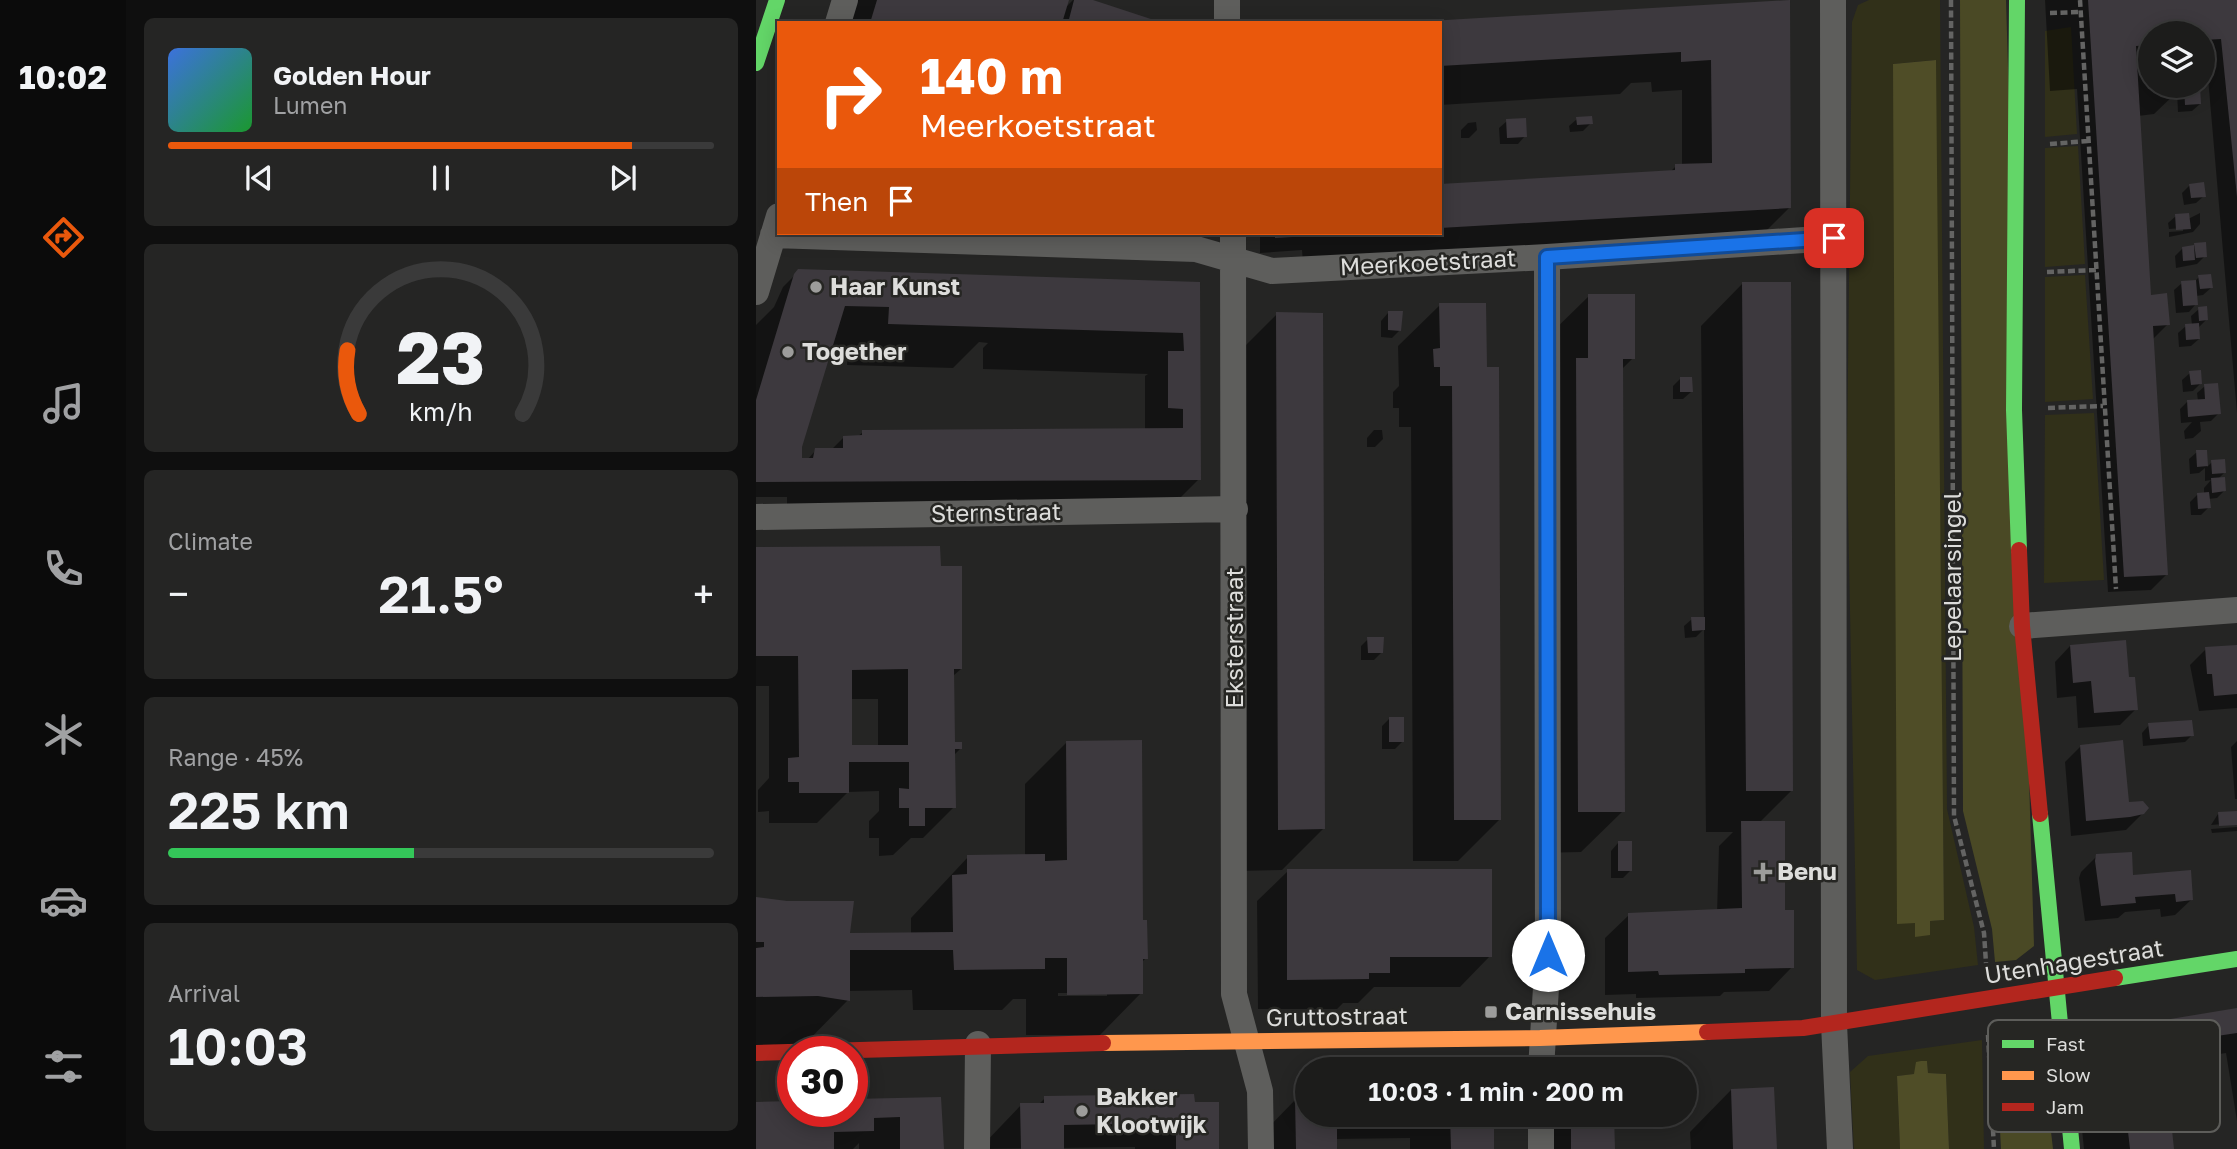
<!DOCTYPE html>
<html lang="en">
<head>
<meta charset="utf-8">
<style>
	body { margin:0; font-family:"Golos Text",sans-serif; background:#252524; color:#f1f3f6; height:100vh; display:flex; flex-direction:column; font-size:26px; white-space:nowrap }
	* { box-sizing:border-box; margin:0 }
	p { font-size:23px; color:#a0a1a3 }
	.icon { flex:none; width:38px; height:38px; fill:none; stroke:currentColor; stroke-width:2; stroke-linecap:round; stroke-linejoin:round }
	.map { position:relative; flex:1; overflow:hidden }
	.drawer { display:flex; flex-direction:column; gap:18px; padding:18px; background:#0f0f0f; width:630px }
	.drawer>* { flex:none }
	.guide { position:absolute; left:21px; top:21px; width:665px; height:214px; border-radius:0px; box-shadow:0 4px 18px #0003,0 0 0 2px #3a3a3a; background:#ea580c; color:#fff; overflow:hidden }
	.tools { position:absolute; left:1382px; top:21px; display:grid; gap:14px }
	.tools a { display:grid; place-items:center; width:77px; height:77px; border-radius:50%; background:#1c1c1b; box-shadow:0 4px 18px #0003,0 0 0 2px #3a3a3a; font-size:35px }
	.speed { position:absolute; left:21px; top:1036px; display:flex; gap:14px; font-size:35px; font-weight:700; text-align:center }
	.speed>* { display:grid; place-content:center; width:91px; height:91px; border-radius:50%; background:#1c1c1b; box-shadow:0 4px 18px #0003,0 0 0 2px #3a3a3a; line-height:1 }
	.speed .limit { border:10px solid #d22; background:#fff; color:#111 }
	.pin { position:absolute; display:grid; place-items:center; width:60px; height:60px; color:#fff; margin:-30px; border-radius:14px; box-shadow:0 4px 10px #0006 }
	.me { position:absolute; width:77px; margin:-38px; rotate:0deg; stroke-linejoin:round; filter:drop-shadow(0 0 5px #0008) }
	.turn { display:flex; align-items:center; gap:24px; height:147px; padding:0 28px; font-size:32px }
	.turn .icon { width:91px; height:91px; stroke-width:2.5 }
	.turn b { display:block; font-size:49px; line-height:60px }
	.then { display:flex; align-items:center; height:66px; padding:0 28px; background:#0003; gap:14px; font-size:26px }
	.big { font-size:52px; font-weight:600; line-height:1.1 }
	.drawer .widget { flex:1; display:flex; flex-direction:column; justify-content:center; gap:10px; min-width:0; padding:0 24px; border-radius:10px; background:#252524 }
	.drawer .dial { align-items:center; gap:0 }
	.dial svg { height:182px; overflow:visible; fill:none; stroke:#3a3a3a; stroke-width:7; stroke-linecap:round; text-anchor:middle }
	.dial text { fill:#f1f3f6; stroke:none }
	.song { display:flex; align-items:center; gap:21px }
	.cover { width:84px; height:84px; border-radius:10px; background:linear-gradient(135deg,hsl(220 70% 55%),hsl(130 70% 35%)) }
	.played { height:7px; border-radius:4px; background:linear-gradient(90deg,#ea580c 85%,#3a3a3a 85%) }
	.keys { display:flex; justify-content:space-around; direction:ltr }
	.heat { display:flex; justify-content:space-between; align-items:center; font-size:38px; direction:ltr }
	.charge { height:10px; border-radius:5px; background:linear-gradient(90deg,#34c759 45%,#3a3a3a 0) }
	.trip { position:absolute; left:539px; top:1057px; width:402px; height:70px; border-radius:35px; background:#1c1c1b; box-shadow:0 4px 18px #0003,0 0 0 2px #3a3a3a; font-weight:600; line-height:70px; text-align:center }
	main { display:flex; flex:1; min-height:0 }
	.tabs { display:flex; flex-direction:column; width:126px; justify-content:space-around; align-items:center; background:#0b0b0b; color:#a0a1a3 }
	.tabs .icon { width:49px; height:49px }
	.tabs .current { color:#ea580c }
	.tabs b { font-size:32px; color:#f1f3f6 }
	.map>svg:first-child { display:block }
	.green { fill:#313019; fill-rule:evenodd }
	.forest { fill:#4a4925 }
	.water { fill:#4f4d27 }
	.shadow { fill:#0007; fill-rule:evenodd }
	.building { fill:#3d393e; fill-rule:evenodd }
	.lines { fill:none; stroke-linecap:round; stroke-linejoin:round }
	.path { stroke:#646463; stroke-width:4.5; stroke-dasharray:7 3.5; stroke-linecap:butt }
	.street { stroke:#5e5e5c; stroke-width:26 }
	.fast { stroke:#63d668; stroke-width:16 }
	.slow { stroke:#ff974d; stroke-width:16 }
	.jam { stroke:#b3261e; stroke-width:16 }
	.route-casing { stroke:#114b97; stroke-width:18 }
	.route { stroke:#1a73e8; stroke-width:12 }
	.poi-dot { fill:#9d9d9b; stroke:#262623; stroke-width:2.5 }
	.labels { text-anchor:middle; stroke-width:5; stroke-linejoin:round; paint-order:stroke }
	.street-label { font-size:24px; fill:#dddddb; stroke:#262623 }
	.poi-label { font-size:24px; font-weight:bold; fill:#dddddb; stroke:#262623; text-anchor:start }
	.key { fill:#262623; stroke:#5d5d5a; stroke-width:2 }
	.key-label { font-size:19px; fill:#dddddb }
</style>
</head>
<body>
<main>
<nav class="tabs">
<b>10:02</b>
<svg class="icon current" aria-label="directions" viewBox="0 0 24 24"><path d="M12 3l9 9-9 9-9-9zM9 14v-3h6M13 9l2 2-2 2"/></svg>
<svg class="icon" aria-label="music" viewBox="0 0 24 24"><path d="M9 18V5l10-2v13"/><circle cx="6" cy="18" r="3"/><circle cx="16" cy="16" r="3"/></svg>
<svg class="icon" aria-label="phone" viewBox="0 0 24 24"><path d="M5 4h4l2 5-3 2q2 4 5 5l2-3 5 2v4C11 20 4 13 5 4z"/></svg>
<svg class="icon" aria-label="climate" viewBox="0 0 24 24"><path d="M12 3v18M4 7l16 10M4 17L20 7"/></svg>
<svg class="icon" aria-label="car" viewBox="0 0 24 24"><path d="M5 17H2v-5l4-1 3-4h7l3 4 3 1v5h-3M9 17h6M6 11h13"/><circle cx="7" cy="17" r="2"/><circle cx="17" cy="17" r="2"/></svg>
<svg class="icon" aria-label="filters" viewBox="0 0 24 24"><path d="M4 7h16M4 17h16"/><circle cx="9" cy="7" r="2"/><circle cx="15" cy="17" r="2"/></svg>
</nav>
<section class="drawer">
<div class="widget">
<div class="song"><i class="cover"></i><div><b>Golden Hour</b><p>Lumen</p></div></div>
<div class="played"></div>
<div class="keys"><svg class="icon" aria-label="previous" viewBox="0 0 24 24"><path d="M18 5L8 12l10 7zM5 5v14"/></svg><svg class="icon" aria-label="pause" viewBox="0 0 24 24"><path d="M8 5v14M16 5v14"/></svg><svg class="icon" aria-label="next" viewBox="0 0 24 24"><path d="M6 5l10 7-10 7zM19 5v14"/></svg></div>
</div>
<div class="widget dial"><svg viewBox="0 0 100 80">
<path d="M14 69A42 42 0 1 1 86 69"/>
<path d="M14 69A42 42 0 0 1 9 41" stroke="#ea580c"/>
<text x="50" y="56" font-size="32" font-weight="700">23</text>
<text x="50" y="72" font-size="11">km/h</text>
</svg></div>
<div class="widget"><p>Climate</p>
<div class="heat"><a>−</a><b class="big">21.5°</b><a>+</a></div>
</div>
<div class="widget"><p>Range · 45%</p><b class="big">225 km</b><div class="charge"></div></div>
<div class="widget"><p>Arrival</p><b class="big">10:03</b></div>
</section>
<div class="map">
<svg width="1481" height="1149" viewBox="0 0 1481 1149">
	<rect width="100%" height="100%" fill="#252524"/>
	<path class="green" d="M1113 0H1184L1191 809 1218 927 1222 965 1119 980 1101 970 1091 456 1096 22 1102 5ZM1179 60 1188 920 1174 921 1160 937 1137 64Z
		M1315 27 1321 134 1289 137V31Z
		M1322 146 1329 264 1289 267V148Z
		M1329 275 1337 399 1289 402V277Z
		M1338 413 1348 580 1288 583 1289 415Z
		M1226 1040 1228 1149H1193L1190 1074 1172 1073 1171 1061 1159 1074 1141 1076 1144 1149H1098L1094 1072 1112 1056Z"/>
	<path class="forest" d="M1204 0H1250L1278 946 1260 960 1239 962 1236 929 1207 811Z
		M1283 1028 1297 1149H1245L1239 1035Z"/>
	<path class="water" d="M1180 60 1188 920 1174 921V935L1159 937V923L1141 924 1137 64Z
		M1165 1061H1171L1172 1073 1190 1074 1193 1149H1144L1141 1076 1158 1074 1160 1062Z"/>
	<path class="shadow" d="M101 0H311L309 8 317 0H330L404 23H94Z
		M1289 0H1481V413L1452 78H1447V33H1395V86H1442L1444 104 1436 111 1422 112 1421 92 1398 114 1382 116 1394 297 1412 324 1396 340 1411 574 1395 590 1352 592 1321 89 1294 91Z
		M1032 1 1033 208 1003 238 548 275 546 250 504 253V233H684V186L914 172 920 166H926V90L896 92 895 82 875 83 864 94 684 105V23H669Z
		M821 119 835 123 827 131 814 132 813 126Z
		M751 121 769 136 762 144H744L743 128Z
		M720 122 721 130 713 138H705V130L712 123Z
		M1434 185 1448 196 1440 203 1428 205 1426 193Z
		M1444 213V224L1437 232 1413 237V232L1427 231V228L1413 229 1412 223 1420 216 1432 219Z
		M81 233H420L400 252Z
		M1448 244 1449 256 1441 264 1420 268 1419 256 1427 248Z
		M43 271 442 283 443 479 401 521 31 523V497H0V325L18 307 27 287ZM223 342 232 343 227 348V369L392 374 389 376V430L107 432 101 437H88L75 450H60L51 460 44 459V446L74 347 92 348 91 365 197 368Z
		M1443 277 1455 288 1447 295 1440 296V304L1433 312 1420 313 1418 290 1426 283 1438 282Z
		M986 284 1036 790 1003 823 1027 911 1036 967 1013 991 968 992 964 996 880 998V994L849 995V938L873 915 961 913 963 846 977 832H950L948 629 940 637 929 638 928 626 936 619 948 618 945 326Z
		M833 296 877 358 865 370 867 811 825 852 781 853 791 337Z
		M728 304 744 819 702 861H657L655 427H643V408H637V392L643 386 642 346 684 305Z
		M1443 309 1451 319 1442 328 1443 339 1435 346 1423 347 1422 333 1430 326 1436 325 1435 316Z
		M632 313 644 330 636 338 625 337V321Z
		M521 314 567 829 526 870 481 871 479 356Z
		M1434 373 1445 383 1437 391 1427 392 1426 380Z
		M925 378 935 392 927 399H917V386Z
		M1449 386 1463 413 1455 421 1444 422 1445 431 1437 438 1429 439 1428 431 1436 422 1425 423 1424 409 1431 402 1442 401 1441 393Z
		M618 430H626L627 439 619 447H611V438Z
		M1441 452H1450L1451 467 1456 462 1469 472 1462 479 1468 491 1461 498 1452 499 1453 507 1445 515H1435L1434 502 1441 495 1448 494V488L1455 480 1449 481V468L1443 473 1434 474 1433 459Z
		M0 549 183 568 205 669 197 676V744L204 749 197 756 198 807 167 838H155L137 855 123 856V838H113V821L123 811V791L92 792 61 823H13V811L2 812V790L13 778V686H0ZM94 699H122V747H94Z
		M612 639 626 652 618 660H605V646Z
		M1314 646 1371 679 1380 709 1364 725 1322 728 1320 696 1301 698 1299 662Z
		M1481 647V708L1443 711 1434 665 1450 649Z
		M633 719 647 741 639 749H626V726Z
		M1393 725 1436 735 1429 742 1387 746 1386 733Z
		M1481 741V799H1479L1475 747Z
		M311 742 385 921 390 958 385 963V993L344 1035H270V999H257L246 1010H157L156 990 92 991V1000L41 1052 0 1054V899L92 935 155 934V918L212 857 269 856V784ZM302 993H351V996H302Z
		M1325 746 1371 804 1387 813 1370 830 1315 836 1309 762Z
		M1462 814 1481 823 1455 825Z
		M1481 827V831L1456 833 1455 829Z
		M862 843 875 870 867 878H855V851Z
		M1341 856 1376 877 1435 900 1419 915 1405 917 1404 909 1369 912 1362 918 1329 921 1323 878 1325 872Z
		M532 871 734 956 704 987H618L602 1003H587L581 1009H502L501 901Z
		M1481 1009V1121L1470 1053 1407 1063 1416 1149H1328L1320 1071 1361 1030Z
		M975 1090 1020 1149H935L934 1132Z
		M289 1098 437 1101 461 1149H379V1147L223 1149 265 1105H282Z
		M183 1099 184 1149H103V1143L97 1149H0V1104L37 1111H96Z
		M540 1099H551V1115H736V1149H654V1138L581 1139V1149H499V1141Z
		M794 1115H857V1149H774Z"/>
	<path class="building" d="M121 0H313L306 23H186L174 19 172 23H114Z
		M318 0H337L407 23H312Z
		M1034 0 1035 208 684 228V184L919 170V164L956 163 955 60 925 62V52L684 66V23L673 21Z
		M1332 0H1481V197L1465 39 1447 40V33H1395V45L1380 46 1395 295 1411 293 1414 325 1397 326 1412 575 1368 577Z
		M1428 86H1444L1445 104 1429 105Z
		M836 116 837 124 821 125 820 117Z
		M770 118 771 137 751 138 750 119Z
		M1448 182 1450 197 1435 198 1433 184Z
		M1433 213 1435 229 1420 230 1419 214Z
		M519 233H571V235L519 238Z
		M1450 242 1451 257 1440 258 1438 243Z
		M1438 245 1439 260 1427 261 1426 247Z
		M42 269 444 282 445 480 0 482V400L38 274ZM89 306 133 307 132 324 427 333 428 351H412V408L427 409V428L106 430V435L87 436V448H59L57 458H46V447Z
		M1455 274 1457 288 1444 289 1442 275Z
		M1440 280 1442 305 1427 306 1425 281Z
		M986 282H1035L1037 791H990Z
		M832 294H879V359H867L869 812H822L820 358H832Z
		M683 303H730L731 367H743L745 820H698L696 386H684V367H678L677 349 684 348Z
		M1451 306 1452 320 1443 321 1442 307Z
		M632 311H647L645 331 632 330Z
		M520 312 567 313 569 829 522 830Z
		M1443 323 1444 339 1430 340 1429 324Z
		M1445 370 1446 384 1435 385 1433 371Z
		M924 377H936L937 392H924Z
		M1462 383 1465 414 1432 417 1431 400 1449 399 1448 384Z
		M1440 450H1451L1452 466 1441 467Z
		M1469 459 1470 473 1456 474 1455 460Z
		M1469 477 1470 491 1456 493 1455 478Z
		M1453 492 1455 508 1442 509 1441 493Z
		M184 546 185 566H206V669H198L199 742H206V749H199L200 808H169V826H153V808H143V788L153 789V762H93V793H43V782H32V758L43 757 42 656H0V547ZM152 669V745H96V670Z
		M935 617H949V630L936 631Z
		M611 637H628L627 653H612Z
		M1370 640 1373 677H1379L1382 710 1338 713 1335 681 1317 683 1314 645Z
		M1481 645V694L1458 696 1456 674H1451L1449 647Z
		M633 717H648V742H633Z
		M1436 720 1438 736 1394 739 1392 723Z
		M386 740 387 920H391L392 959H387V994L311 995V958H289V969L198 970 197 950H94V1001L62 996 0 997V948L8 947V942H0V897L31 901H98L94 933 197 932 196 875 211 874V855L289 854V861L311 860 310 741Z
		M1367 740 1373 802 1387 801 1393 808 1388 814 1374 817 1330 821 1324 745Z
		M1481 811V825L1463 826 1462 812Z
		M985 821H1029V910H1038V968L989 969V973L903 975 902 971 872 972V913L986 908Z
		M862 841H876V871H862Z
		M1376 852 1377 875 1435 870 1437 900 1420 902 1419 894 1379 897 1380 903 1345 906 1339 861 1340 854Z
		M531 869H736V957H634V973H613V979L531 980Z
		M1481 1008V1033L1407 1044 1418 1149H1374L1360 1028Z
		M1018 1087 1021 1149H977L975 1089Z
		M438 1094 439 1102H463V1149H420V1123L308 1125V1149H265L264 1103H288V1096Z
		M185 1097 188 1149H144V1117L118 1118V1131L78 1132V1149H0V1102L37 1101V1111H96V1099Z
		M551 1097V1115H581V1149H540L539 1098Z
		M694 1115H738V1149H695Z
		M815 1115H858L859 1149H815Z"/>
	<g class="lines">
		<path class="path" d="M1195 0 1198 816 1228 933 1230 963
			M1324 0 1360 589
			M1294 13 1324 12
			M1294 144 1332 141
			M1291 272 1340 270
			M1292 408 1347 406
			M1232 1035 1238 1149"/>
		<path class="street" d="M471 0V23
			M1077 0 1078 1024 1084 1149
			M82 23 89 0
			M477 233 478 994 504 1091 505 1149
			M17 235 440 249 516 271 791 257 1078 238
			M0 292 23 216
			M0 517 479 509
			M1266 626 1481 610
			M785 1069 792 955 791 257
			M785 1115V1149
			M221 1149 222 1044"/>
		<path class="fast" d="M1261 0 1258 410 1263 550
			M0 63 21 0
			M1284 814 1316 1149
			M1359 978 1481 959"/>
		<path class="slow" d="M347 1043 784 1038 951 1032"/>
		<path class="jam" d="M1263 550 1266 626 1284 814
			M951 1032 1047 1028 1359 978
			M0 1053 347 1043"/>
	</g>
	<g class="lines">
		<defs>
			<path id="route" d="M792 955 791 257 1078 238"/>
		</defs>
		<use href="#route" class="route-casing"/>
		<use href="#route" class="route"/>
	</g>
	<g class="poi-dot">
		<circle cx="60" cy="287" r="7"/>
		<circle cx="32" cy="352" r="7"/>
		<path d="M1003.5 861.5h7v7h7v7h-7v7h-7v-7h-7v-7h7z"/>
		<rect x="728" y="1005" width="14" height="14" rx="3.5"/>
		<circle cx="326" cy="1111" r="7"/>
	</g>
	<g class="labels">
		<g class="street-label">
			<text transform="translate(672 263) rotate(-3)" y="8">Meerkoetstraat</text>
			<text transform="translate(240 513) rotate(-1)" y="8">Sternstraat</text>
			<text transform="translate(1197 577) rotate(-90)" y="8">Lepelaarsingel</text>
			<text transform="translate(479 638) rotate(-90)" y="8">Eksterstraat</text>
			<text transform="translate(1318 962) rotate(-9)" y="8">Utenhagestraat</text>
			<text transform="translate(581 1017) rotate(-1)" y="8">Gruttostraat</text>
		</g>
		<g class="poi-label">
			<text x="74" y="295">Haar Kunst</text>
			<text x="46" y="360">Together</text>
			<text x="1021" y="880">Benu</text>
			<text x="749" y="1020">Carnissehuis</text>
			<text x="340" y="1105">Bakker<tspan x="340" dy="28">Klootwijk</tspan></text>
		</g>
	</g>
	<rect x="1232" y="1020" width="232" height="112" rx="10" class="key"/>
	<rect x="1246" y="1040" width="32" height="8" fill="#63d668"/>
	<rect x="1246" y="1071" width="32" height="9" fill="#ff974d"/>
	<rect x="1246" y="1103" width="32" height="8" fill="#b3261e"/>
	<g class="key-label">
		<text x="1290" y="1051">Fast</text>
		<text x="1290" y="1082">Slow</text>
		<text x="1290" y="1114">Jam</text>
	</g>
</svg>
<div class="tools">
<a><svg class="icon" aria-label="layers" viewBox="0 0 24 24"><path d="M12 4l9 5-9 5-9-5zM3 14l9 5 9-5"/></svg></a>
</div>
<div class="speed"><div class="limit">30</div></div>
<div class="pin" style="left:1078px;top:238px;background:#d93025"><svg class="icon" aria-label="arrive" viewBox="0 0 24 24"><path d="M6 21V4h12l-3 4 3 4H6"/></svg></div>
<svg class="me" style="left:792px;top:955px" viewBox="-20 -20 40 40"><circle r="19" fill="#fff"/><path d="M0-13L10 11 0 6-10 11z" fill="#1a73e8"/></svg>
<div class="trip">10:03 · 1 min · 200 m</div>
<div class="guide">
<div class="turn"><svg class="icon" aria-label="right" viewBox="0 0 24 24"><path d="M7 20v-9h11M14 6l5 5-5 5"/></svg><div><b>140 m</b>Meerkoetstraat</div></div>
<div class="then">Then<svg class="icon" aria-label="arrive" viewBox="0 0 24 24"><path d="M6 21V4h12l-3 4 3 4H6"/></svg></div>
</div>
</div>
</main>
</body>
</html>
